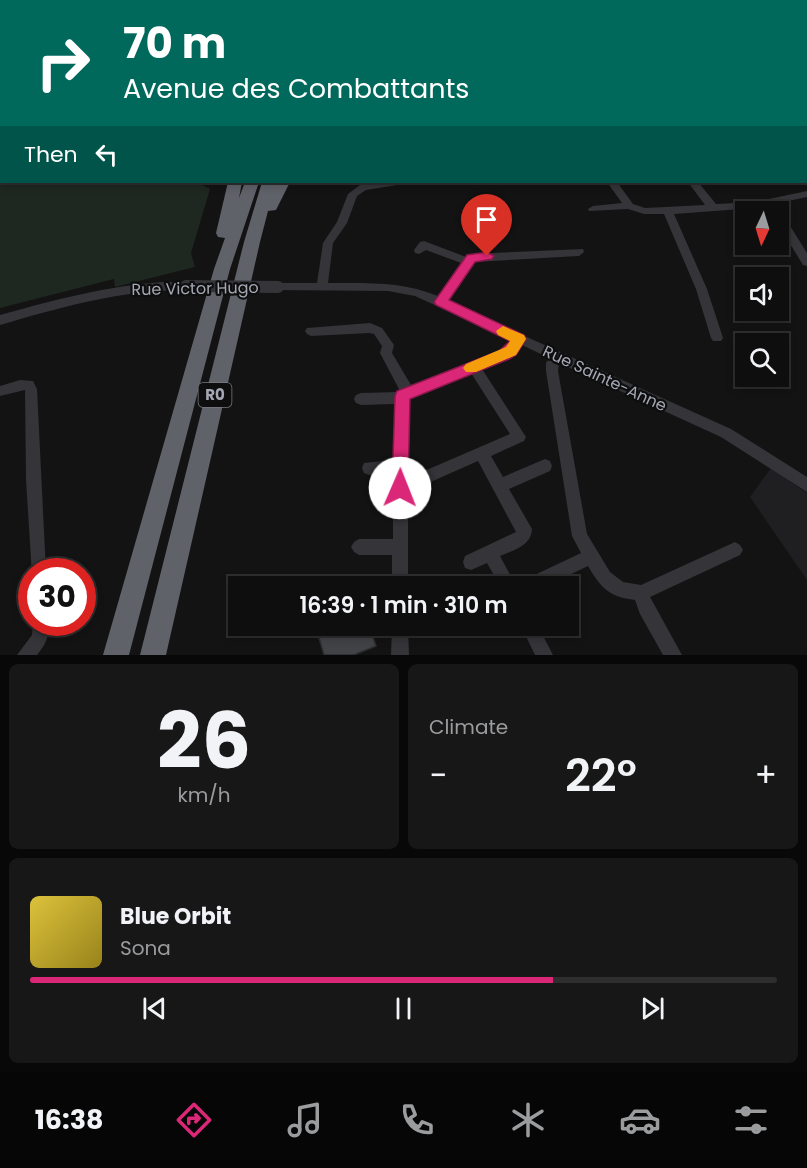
<!DOCTYPE html>
<html lang="en">
<head>
<meta charset="utf-8">
<style>
	body { margin:0; font-family:Poppins,sans-serif; background:#171718; color:#f1f3f6; height:100vh; display:flex; flex-direction:column; font-size:22px; white-space:nowrap }
	* { box-sizing:border-box; margin:0 }
	p { font-size:20px; color:#9b9c9e }
	.icon { flex:none; width:33px; height:33px; fill:none; stroke:currentColor; stroke-width:2; stroke-linecap:round; stroke-linejoin:round }
	.map { position:relative; height:655px; overflow:hidden }
	.drawer { display:flex; flex-direction:column; gap:9px; padding:9px; background:#080808; flex:1 }
	.drawer>* { flex:none }
	.banner { position:absolute; left:0px; top:0px; width:807px; height:183px; box-shadow:0 3px 9px #0003,0 0 0 2px #2e2e2f; background:#00695c; color:#fff; overflow:hidden }
	.needle { width:39px; rotate:184deg }
	.controls { position:absolute; left:735px; top:201px; display:grid; gap:12px }
	.controls a { display:grid; place-items:center; width:54px; height:54px; border-radius:0px; background:#0e0e0f; box-shadow:0 3px 9px #0003,0 0 0 2px #2e2e2f; font-size:30px }
	.speed { position:absolute; left:18px; top:558px; display:flex; gap:12px; font-size:30px; font-weight:700; text-align:center }
	.speed>* { display:grid; place-content:center; width:78px; height:78px; border-radius:50%; background:#0e0e0f; box-shadow:0 3px 9px #0003,0 0 0 2px #2e2e2f; line-height:1 }
	.speed .limit { border:9px solid #d22; background:#fff; color:#111 }
	.pin { position:absolute; display:grid; place-items:center; width:51px; height:51px; color:#fff; margin:-62px -26px; border-radius:50% 50% 50% 0; rotate:-45deg; box-shadow:0 0 6px #0007 }
	.pin .icon { rotate:45deg }
	.me { position:absolute; width:66px; margin:-33px; rotate:1deg; stroke-linejoin:round; filter:drop-shadow(0 0 4px #0008) }
	.turn { display:flex; align-items:center; gap:21px; height:126px; padding:0 24px; font-size:27px }
	.turn .icon { width:78px; height:78px; stroke-width:2.5 }
	.turn b { display:block; font-size:42px; line-height:51px }
	.then { display:flex; align-items:center; height:57px; padding:0 24px; background:#0003; gap:12px; font-size:22px }
	.big { font-size:45px; font-weight:600; line-height:1.1 }
	.drawer .widget { flex:1; display:flex; flex-direction:column; justify-content:center; gap:9px; min-width:0; padding:0 21px; border-radius:9px; background:#171718 }
	.drawer .dial { align-items:center; gap:0 }
	.dial b { font-size:78px; line-height:1 }
	.song { display:flex; align-items:center; gap:18px }
	.cover { width:72px; height:72px; border-radius:9px; background:linear-gradient(135deg,hsl(50 70% 55%),hsl(50 70% 35%)) }
	.played { height:6px; border-radius:3px; background:linear-gradient(90deg,#db2777 70%,#2e2e2f 70%) }
	.keys { display:flex; justify-content:space-around; direction:ltr }
	.heat { display:flex; justify-content:space-between; align-items:center; font-size:33px; direction:ltr }
	.drawer .tiles { flex:1; display:grid; gap:9px; grid-template-columns:1fr 1fr }
	.widget:last-child { grid-column:span 2 }
	.trip { position:absolute; left:228px; top:576px; width:351px; height:60px; border-radius:0px; background:#0e0e0f; box-shadow:0 3px 9px #0003,0 0 0 2px #2e2e2f; font-weight:600; line-height:60px; text-align:center }
	.tabs { display:flex; height:96px; justify-content:space-around; align-items:center; background:#060606; color:#9b9c9e }
	.tabs .icon { width:42px; height:42px }
	.tabs .on { color:#db2777 }
	.tabs b { font-size:27px; color:#f1f3f6 }
	.map>svg:first-child { display:block }
	.built { fill:#1f1f21 }
	.green { fill:#1f2721 }
	.building { fill:#424347; stroke:#2d2d30; stroke-width:1.5 }
	.lines { fill:none; stroke-linecap:round; stroke-linejoin:round }
	.minor { fill:#343439; fill-rule:evenodd }
	.major { fill:#505158; fill-rule:evenodd }
	.highway { fill:#60626a; fill-rule:evenodd }
	.minor-bridge { stroke:#343439; stroke-width:12 }
	.route { fill:#db2777; stroke:#8e194d; stroke-width:1.5 }
	.slow { fill:#f59e0b }
	.labels { text-anchor:middle; stroke-width:4.5; stroke-linejoin:round; paint-order:stroke }
	.shield { fill:#0e0e0f; stroke:#787a82; stroke-width:1.5 }
	.shield-label { font-size:15px; font-weight:bold; fill:#a5a8b4 }
	.street-label { font-size:16px; fill:#a5a8b4; stroke:#0e0e0f }
</style>
</head>
<body>
<div class="map">
<svg width="807" height="655" viewBox="0 0 807 655">
	<rect width="100%" height="100%" fill="#131314"/>
	<path class="built" d="M771 468 807 493V580L750 497Z"/>
	<path class="green" d="M13 182H197L210 189 191 253 195 267 115 287 114 279 0 308V184Z"/>
	<path class="building" d="M350 626H369L376 646 354 655H324L319 638Z"/>
	<g class="lines">
		<path class="minor" d="M806 11H807V15H806Z
			M0 48H2V53H0Z
			M380 182H402L397 185 366 190 357 196 347 223 333 243 328 283C366 283 402 281 438 296L461 263 426 250 419 254 415 253 414 250 420 242 424 241 466 257 471 254 583 249 584 252 579 256 474 262 447 301 731 429 807 477V492L721 437 559 363 558 371 587 534 610 572 623 582 641 585 735 542 740 545 743 550 740 555 650 597 682 655H663L640 614 635 600C609 597 601 588 588 566L546 586H522L524 580 581 553 572 536 546 371V363L549 358 522 345C512 360 498 363 482 369L526 437 524 441 491 456 503 477 545 459 550 461 552 466 550 471 509 489 532 529C531 546 514 550 500 556L516 586H500L487 563 471 570 465 568 463 562 465 556 516 532 478 461 408 492V586H392V555H359L354 552 351 547 354 542 359 539H393V473L369 475 364 473 362 468 364 463 394 460V404L361 405 356 403 354 399 356 395 361 393 398 392 400 391 380 353 382 346 374 334 369 333 311 336 307 334 305 331 307 328 370 323 382 328 394 345 392 353 411 385 501 351 507 347 511 340 415 296 388 291 274 290 272 287 278 283H317L323 243 337 222 348 194 360 185ZM471 373 510 434 408 478V400L413 396Z
			M607 182H617L633 204 645 208 705 205 688 182H698L716 204 755 202 807 191V197L755 208 674 214 707 289 723 338 721 341H713L711 338 696 289 664 214H644L628 209 589 211 588 209 593 206 622 203Z
			M778 212 782 213 807 253V266L803 265 778 224Z
			M162 282H186L192 286 186 290C121 290 62 307 0 325V315C54 300 106 286 162 282Z
			M20 380 33 381 37 389 46 572H32V575L26 480 25 390 0 396V386Z
			M33 622H49C49 637 46 644 37 655H17L32 635Z
			M392 626H408L409 655H391Z
			M521 626H538L553 655H535Z"/>
		<path class="major" d="M534 0H546L532 2Z
			M667 0H676L677 2H668Z
			M806 84H807V91H806Z
			M0 145H2V151H0Z"/>
		<path class="highway" d="M311 0H321V2H311Z
			M228 182H242L239 198 245 182H259L230 269 129 655H103L214 269 225 238 218 237 216 233Z
			M262 182H290L276 210 268 211 260 242 166 655H140L244 242Z"/>
		<path class="minor-bridge" d="M186 286 278 287"/>
	</g>
	<path class="route" d="M487 252 494 256 492 259 475 262 449 300 524 335 526 339 516 355 509 359 410 399 408 488 406 493 400 495 394 493 392 488 395 396 397 391 499 351 510 341 436 305 434 302 467 255Z"/>
	<path class="slow" d="M503 326 524 335 526 339 516 355 476 372H466L463 368 466 364 506 347 510 341 498 335 496 331Z"/>
	<g class="labels">
		<rect class="shield" x="198.5" y="383" width="33" height="24" rx="4.5"/>
		<g class="shield-label">
			<text x="215" y="400">R0</text>
		</g>
		<g class="street-label">
			<text transform="translate(195 288) rotate(-1)" y="6">Rue Victor Hugo</text>
			<text transform="translate(605 378) rotate(25)" y="6">Rue Sainte-Anne</text>
		</g>
	</g>
</svg>
<div class="controls">
<a><svg class="needle" viewBox="-14 -14 28 28"><path d="M0-13l5 13h-10z" fill="#e53935"/><path d="M0 13l5-13h-10z" fill="#9b9c9e"/></svg></a>
<a><svg class="icon" aria-label="sound" viewBox="0 0 24 24"><path d="M4 9h4l5-4v14l-5-4H4zM17 9q2 3 0 6"/></svg></a>
<a><svg class="icon" aria-label="search" viewBox="0 0 24 24"><circle cx="10" cy="10" r="6"/><path d="M15 15l6 6"/></svg></a>
</div>
<div class="speed"><div class="limit">30</div></div>
<div class="pin" style="left:487px;top:256px;background:#d93025"><svg class="icon" aria-label="arrive" viewBox="0 0 24 24"><path d="M6 21V4h12l-3 4 3 4H6"/></svg></div>
<svg class="me" style="left:400px;top:488px" viewBox="-20 -20 40 40"><circle r="19" fill="#fff"/><path d="M0-13L10 11 0 6-10 11z" fill="#db2777"/></svg>
<div class="trip">16:39 · 1 min · 310 m</div>
<div class="banner">
<div class="turn"><svg class="icon" aria-label="right" viewBox="0 0 24 24"><path d="M7 20v-9h11M14 6l5 5-5 5"/></svg><div><b>70 m</b>Avenue des Combattants</div></div>
<div class="then">Then<svg class="icon" aria-label="left" viewBox="0 0 24 24"><path d="M17 20v-9H6M10 6l-5 5 5 5"/></svg></div>
</div>
</div>
<section class="drawer">
<div class="tiles">
<div class="widget dial"><b>26</b><p>km/h</p></div>
<div class="widget"><p>Climate</p>
<div class="heat"><a>−</a><b class="big">22°</b><a>+</a></div>
</div>
<div class="widget">
<div class="song"><i class="cover"></i><div><b>Blue Orbit</b><p>Sona</p></div></div>
<div class="played"></div>
<div class="keys"><svg class="icon" aria-label="previous" viewBox="0 0 24 24"><path d="M18 5L8 12l10 7zM5 5v14"/></svg><svg class="icon" aria-label="pause" viewBox="0 0 24 24"><path d="M8 5v14M16 5v14"/></svg><svg class="icon" aria-label="next" viewBox="0 0 24 24"><path d="M6 5l10 7-10 7zM19 5v14"/></svg></div>
</div>
</div>
</section>
<nav class="tabs">
<b>16:38</b>
<svg class="icon on" aria-label="directions" viewBox="0 0 24 24"><path d="M12 3l9 9-9 9-9-9zM9 14v-3h6M13 9l2 2-2 2"/></svg>
<svg class="icon" aria-label="music" viewBox="0 0 24 24"><path d="M9 18V5l10-2v13"/><circle cx="6" cy="18" r="3"/><circle cx="16" cy="16" r="3"/></svg>
<svg class="icon" aria-label="phone" viewBox="0 0 24 24"><path d="M5 4h4l2 5-3 2q2 4 5 5l2-3 5 2v4C11 20 4 13 5 4z"/></svg>
<svg class="icon" aria-label="climate" viewBox="0 0 24 24"><path d="M12 3v18M4 7l16 10M4 17L20 7"/></svg>
<svg class="icon" aria-label="car" viewBox="0 0 24 24"><path d="M5 17H2v-5l4-1 3-4h7l3 4 3 1v5h-3M9 17h6M6 11h13"/><circle cx="7" cy="17" r="2"/><circle cx="17" cy="17" r="2"/></svg>
<svg class="icon" aria-label="filters" viewBox="0 0 24 24"><path d="M4 7h16M4 17h16"/><circle cx="9" cy="7" r="2"/><circle cx="15" cy="17" r="2"/></svg>
</nav>
</body>
</html>
